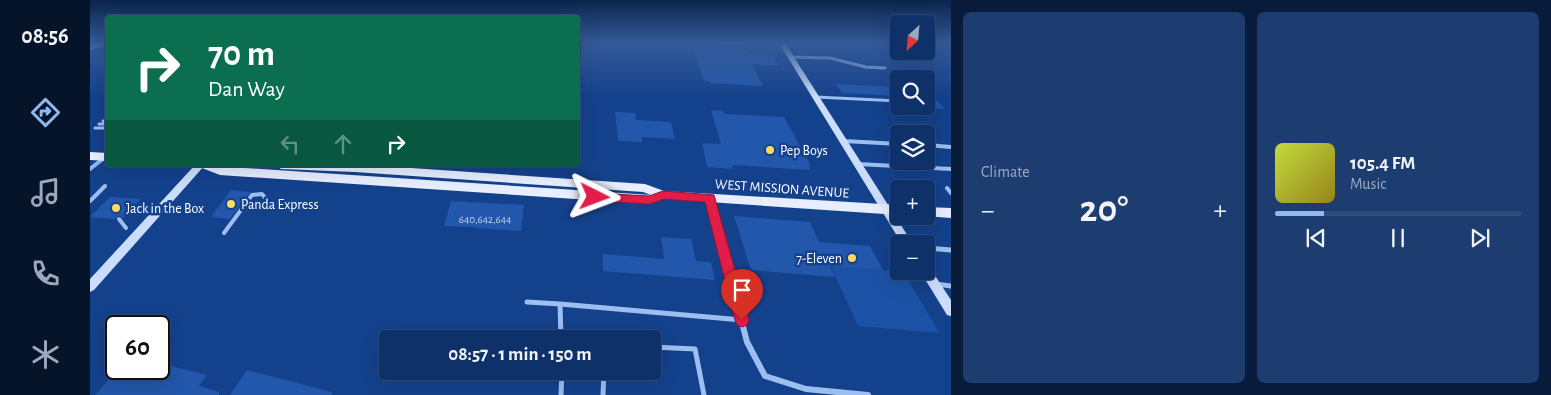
<!DOCTYPE html>
<html lang="en">
<head>
<meta charset="utf-8">
<style>
	body { margin:0; font-family:"Alegreya Sans",sans-serif; background:#1d3d71; color:#f1f3f6; height:100vh; display:flex; flex-direction:column; font-size:19px; white-space:nowrap }
	* { box-sizing:border-box; margin:0 }
	p { font-size:16px; color:#9ba9c0 }
	.icon { flex:none; width:28px; height:28px; fill:none; stroke:currentColor; stroke-width:2; stroke-linecap:round; stroke-linejoin:round }
	.map { position:relative; flex:1; overflow:hidden }
	.panel { display:flex; flex-direction:column; gap:12px; padding:12px; background:#081b3a; width:600px }
	.panel>* { flex:none }
	.guide { position:absolute; left:15px; top:15px; width:475px; height:152px; border-radius:5px; box-shadow:0 5px 20px #0002,0 0 0 1px #2f4c7d; background:#0b6e4f; color:#fff; overflow:hidden }
	.needle { width:32px; rotate:206deg }
	.buttons { position:absolute; left:800px; top:15px; display:grid; gap:10px }
	.buttons a { display:grid; place-items:center; width:45px; height:45px; border-radius:5px; background:#0f3169; box-shadow:0 5px 20px #0002,0 0 0 1px #2f4c7d; font-size:25px }
	.speed { position:absolute; left:15px; top:315px; display:flex; gap:10px; font-size:25px; font-weight:700; text-align:center }
	.speed>* { display:grid; place-content:center; width:65px; height:65px; border-radius:50%; background:#0f3169; box-shadow:0 5px 20px #0002,0 0 0 1px #2f4c7d; line-height:1 }
	.speed .limit { border:2px solid #111; border-radius:8px; background:#fff; color:#111 }
	.pin { position:absolute; display:grid; place-items:center; width:42px; height:42px; color:#fff; margin:-51px -21px; border-radius:50% 50% 50% 0; rotate:-45deg; box-shadow:0 0 5px #0007 }
	.pin .icon { rotate:45deg }
	.me { position:absolute; width:55px; margin:-28px; rotate:93deg; stroke-linejoin:round; filter:drop-shadow(0 0 4px #0008) }
	.turn { display:flex; align-items:center; gap:18px; height:105px; padding:0 20px; font-size:22px }
	.turn .icon { width:65px; height:65px; stroke-width:2.5 }
	.turn b { display:block; font-size:35px; line-height:42px }
	.lanes { display:flex; align-items:center; height:48px; padding:0 20px; background:#0003; justify-content:center; gap:25px; direction:ltr }
	.lanes .off { opacity:.35 }
	.big { font-size:38px; font-weight:700; line-height:1.1 }
	.panel .widget { flex:1; display:flex; flex-direction:column; justify-content:center; gap:8px; min-width:0; padding:0 18px; border-radius:8px; background:#1d3d71 }
	.song { display:flex; align-items:center; gap:15px }
	.cover { width:60px; height:60px; border-radius:8px; background:linear-gradient(135deg,hsl(70 70% 55%),hsl(50 70% 35%)) }
	.played { height:5px; border-radius:2px; background:linear-gradient(90deg,#90b9f0 20%,#2f4c7d 20%) }
	.keys { display:flex; justify-content:space-around; direction:ltr }
	.heat { display:flex; justify-content:space-between; align-items:center; font-size:28px; direction:ltr }
	.panel .tiles { flex:1; display:grid; gap:12px; grid-template-columns:repeat(2,1fr) }
	.trip { position:absolute; left:289px; top:330px; width:282px; height:50px; border-radius:5px; background:#0f3169; box-shadow:0 5px 20px #0002,0 0 0 1px #2f4c7d; font-weight:700; line-height:50px; text-align:center }
	main { display:flex; flex:1; min-height:0 }
	.tabs { display:flex; flex-direction:column; width:90px; justify-content:space-around; align-items:center; background:#06142a; color:#9ba9c0 }
	.tabs .icon { width:35px; height:35px }
	.tabs .on { color:#90b9f0 }
	.tabs b { font-size:22px; color:#f1f3f6 }
	.map>svg:first-child { display:block }
	.green { fill:#1c52a6 }
	.lines { fill:none; stroke-linecap:round; stroke-linejoin:round }
	.stream { stroke:#8fb7f3; stroke-width:4 }
	.building { fill:#2257ab }
	.lane-far2 { stroke:#9dbef0; stroke-width:3 }
	.lane-far1 { stroke:#9dbef0; stroke-width:4 }
	.lane { stroke:#9dbef0; stroke-width:5 }
	.street-far1 { stroke:#9dbef0; stroke-width:5 }
	.street { stroke:#9dbef0; stroke-width:6 }
	.secondary { fill:#cbddfb; fill-rule:evenodd }
	.primary { fill:#e6eeff; fill-rule:evenodd }
	.highway { fill:#fff; fill-rule:evenodd }
	.route { fill:#e11d48; stroke:#92132f }
	.poi-dot { fill:#ffda5c; stroke:#14418c; stroke-width:2 }
	.labels { text-anchor:middle; stroke-width:5; stroke-linejoin:round; paint-order:stroke }
	.number-label { font-size:11px; fill:#c8d5ea }
	.poi-label { font-size:14px; fill:#fff; stroke:#14418c; text-anchor:start }
	.street-label { font-size:14px; fill:#fff; stroke:#14418c }
</style>
</head>
<body>
<main>
<nav class="tabs">
<b>08:56</b>
<svg class="icon on" aria-label="directions" viewBox="0 0 24 24"><path d="M12 3l9 9-9 9-9-9zM9 14v-3h6M13 9l2 2-2 2"/></svg>
<svg class="icon" aria-label="music" viewBox="0 0 24 24"><path d="M9 18V5l10-2v13"/><circle cx="6" cy="18" r="3"/><circle cx="16" cy="16" r="3"/></svg>
<svg class="icon" aria-label="phone" viewBox="0 0 24 24"><path d="M5 4h4l2 5-3 2q2 4 5 5l2-3 5 2v4C11 20 4 13 5 4z"/></svg>
<svg class="icon" aria-label="climate" viewBox="0 0 24 24"><path d="M12 3v18M4 7l16 10M4 17L20 7"/></svg>
</nav>
<div class="map">
<svg width="861" height="395" viewBox="0 0 861 395">
	<rect width="100%" height="100%" fill="#14418c"/>
	<path class="green" d="M803 264H808L809 271H813L849 333 768 326 741 266 807 271Z"/>
	<g class="lines">
		<path class="stream" d="M0 169 14 158"/>
	</g>
	<path class="building" d="M602 44 654 46 658 54 683 55 689 66 662 64 673 86 620 83 619 81H614Z
		M746 84 809 87V96L752 93Z
		M836 89 855 109 836 108Z
		M621 110 633 111 635 114 694 117 719 162 720 170 642 165 643 169 617 167 612 143 631 144Z
		M525 112 545 113 546 120 581 122 585 139 552 137V142L528 141Z
		M141 190 160 192 140 219 121 217Z
		M20 197 51 199 33 218 29 215 25 219 0 217Z
		M361 201 434 205 431 231 386 228 387 227 354 226Z
		M644 216 720 222 729 242 780 246 793 270 740 266 745 277 661 270Z
		M571 237 601 239 606 261 621 262 625 280 513 271V254L574 259Z
		M69 363 117 375 109 386 129 392V395H5L28 369H69Z
		M157 370 242 392V395H140Z"/>
	<g class="lines">
		<path class="lane-far2" d="M5 46H18
			M701 57 740 58 776 67 795 68
			M726 97 809 101
			M13 121H18
			M9 124H18
			M5 128H14L18 125"/>
		<path class="lane-far1" d="M754 141 809 144
			M836 145 861 147
			M768 164 861 169
			M857 188 861 193
			M0 201 15 186
			M29 219 36 228
			M134 233 162 195 172 194 178 201"/>
		<path class="lane" d="M836 248 861 250
			M846 284 861 286
			M437 302 470 304 471 339
			M470 304 652 320
			M562 347 605 349 614 395
			M471 395 472 371
			M513 395 514 371"/>
		<path class="street-far1" d="M620 198 633 248"/>
		<path class="street" d="M632 246 657 342 675 376 716 389 778 395"/>
		<path class="secondary" d="M689 43H695L823 244H812Z
			M105 165H115L4 290 0 292V279Z
			M836 266 840 268 861 300V316L857 315 830 271H836Z"/>
		<path class="primary" d="M0 152 18 153V161L0 160Z
			M110 165 561 195 553 192 265 172 191 169 185 165H277L555 184 574 191 809 205V215L574 199 560 204 130 175 112 168Z
			M836 207 861 208V218L835 216Z"/>
		<path class="highway" d="M2 43H13L0 51Z"/>
	</g>
	<linearGradient id="sky" x2="0" y2="1"><stop stop-color="#0b244d"/><stop offset="0.44" stop-color="#345a99"/><stop offset="1" stop-color="#345a99" stop-opacity="0"/></linearGradient>
	<rect width="861" height="98" fill="url(#sky)"/>
	<path class="route" d="M573 191 624 195 659 320 657 325 652 327 647 325 645 320 615 202 574 199 560 204 505 201 499 197 505 193 559 196Z"/>
	<g class="poi-dot">
		<circle cx="680" cy="150" r="5"/>
		<circle cx="141" cy="204" r="5"/>
		<circle cx="26" cy="208" r="5"/>
		<circle cx="762" cy="258" r="5"/>
	</g>
	<g class="labels">
		<g class="number-label">
			<text x="395" y="223">640,642,644</text>
		</g>
		<g class="poi-label">
			<text x="690" y="155">Pep Boys</text>
			<text x="151" y="209">Panda Express</text>
			<text x="36" y="213">Jack in the Box</text>
			<text x="752" y="263" text-anchor="end">7-Eleven</text>
		</g>
		<g class="street-label">
			<text transform="translate(692 188) rotate(4)" y="5">WEST MISSION AVENUE</text>
		</g>
	</g>
</svg>
<div class="buttons">
<a><svg class="needle" viewBox="-14 -14 28 28"><path d="M0-13l5 13h-10z" fill="#e53935"/><path d="M0 13l5-13h-10z" fill="#9ba9c0"/></svg></a>
<a><svg class="icon" aria-label="search" viewBox="0 0 24 24"><circle cx="10" cy="10" r="6"/><path d="M15 15l6 6"/></svg></a>
<a><svg class="icon" aria-label="layers" viewBox="0 0 24 24"><path d="M12 4l9 5-9 5-9-5zM3 14l9 5 9-5"/></svg></a>
<a>+</a>
<a>−</a>
</div>
<div class="speed"><div class="limit">60</div></div>
<div class="pin" style="left:652px;top:320px;background:#d93025"><svg class="icon" aria-label="arrive" viewBox="0 0 24 24"><path d="M6 21V4h12l-3 4 3 4H6"/></svg></div>
<svg class="me" style="left:505px;top:197px" viewBox="-20 -20 40 40"><path d="M0-17L14 15 0 8-14 15z" fill="#e11d48" stroke="#fff" stroke-width="4"/></svg>
<div class="trip">08:57 · 1 min · 150 m</div>
<div class="guide">
<div class="turn"><svg class="icon" aria-label="right" viewBox="0 0 24 24"><path d="M7 20v-9h11M14 6l5 5-5 5"/></svg><div><b>70 m</b>Dan Way</div></div>
<div class="lanes"><svg class="icon off" aria-label="left" viewBox="0 0 24 24"><path d="M17 20v-9H6M10 6l-5 5 5 5"/></svg><svg class="icon off" aria-label="ahead" viewBox="0 0 24 24"><path d="M12 20V5M6 11l6-6 6 6"/></svg><svg class="icon" aria-label="right" viewBox="0 0 24 24"><path d="M7 20v-9h11M14 6l5 5-5 5"/></svg></div>
</div>
</div>
<section class="panel">
<div class="tiles">
<div class="widget"><p>Climate</p>
<div class="heat"><a>−</a><b class="big">20°</b><a>+</a></div>
</div>
<div class="widget">
<div class="song"><i class="cover"></i><div><b>105.4 FM</b><p>Music</p></div></div>
<div class="played"></div>
<div class="keys"><svg class="icon" aria-label="previous" viewBox="0 0 24 24"><path d="M18 5L8 12l10 7zM5 5v14"/></svg><svg class="icon" aria-label="pause" viewBox="0 0 24 24"><path d="M8 5v14M16 5v14"/></svg><svg class="icon" aria-label="next" viewBox="0 0 24 24"><path d="M6 5l10 7-10 7zM19 5v14"/></svg></div>
</div>
</div>
</section>
</main>
</body>
</html>
